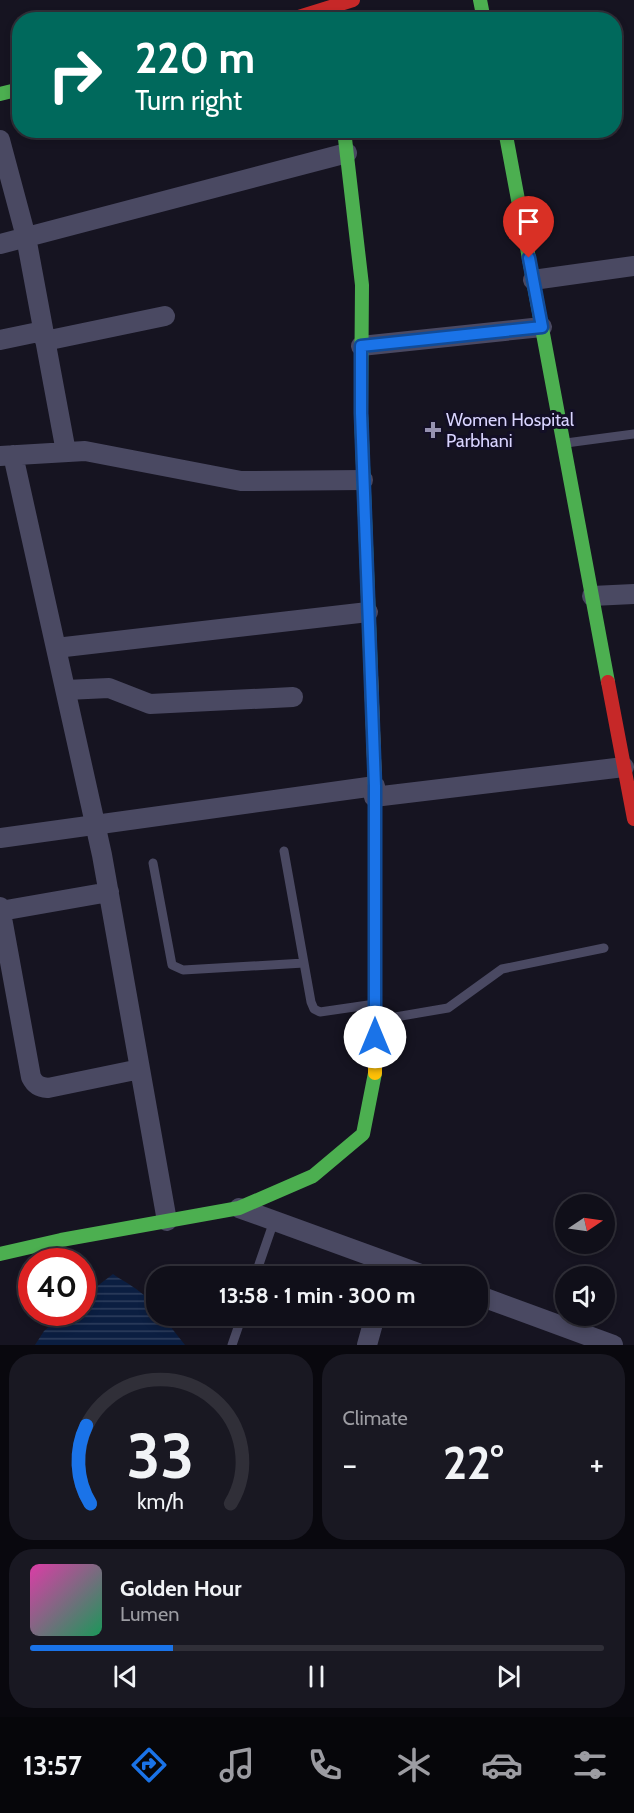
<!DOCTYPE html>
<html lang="en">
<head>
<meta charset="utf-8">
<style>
	body { margin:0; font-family:Cabin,sans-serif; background:#191822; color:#f1f3f6; height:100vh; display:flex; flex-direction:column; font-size:22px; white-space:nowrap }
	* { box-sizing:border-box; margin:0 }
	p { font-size:20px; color:#9c9ca2 }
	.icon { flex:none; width:33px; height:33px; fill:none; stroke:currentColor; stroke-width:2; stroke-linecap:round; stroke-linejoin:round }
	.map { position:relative; height:1345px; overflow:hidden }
	.drawer { display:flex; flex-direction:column; gap:9px; padding:9px; background:#09080e; flex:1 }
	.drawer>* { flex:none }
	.guide { position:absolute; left:12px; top:12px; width:610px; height:126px; border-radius:24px; box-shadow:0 3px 9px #0003,0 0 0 2px #302f38; background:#00695c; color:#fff; overflow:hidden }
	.needle { width:39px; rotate:77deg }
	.controls { position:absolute; left:555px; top:1194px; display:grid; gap:12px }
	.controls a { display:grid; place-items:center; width:60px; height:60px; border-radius:50%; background:#100f19; box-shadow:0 3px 9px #0003,0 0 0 2px #302f38; font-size:30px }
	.speed { position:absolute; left:18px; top:1248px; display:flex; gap:12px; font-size:30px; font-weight:700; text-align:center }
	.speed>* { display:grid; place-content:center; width:78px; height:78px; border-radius:50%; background:#100f19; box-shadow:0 3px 9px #0003,0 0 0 2px #302f38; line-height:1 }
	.speed .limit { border:9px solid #d22; background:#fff; color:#111 }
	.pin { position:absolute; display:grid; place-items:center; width:51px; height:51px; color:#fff; margin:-62px -26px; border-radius:50% 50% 50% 0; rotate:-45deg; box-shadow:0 0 6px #0007 }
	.pin .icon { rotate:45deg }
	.me { position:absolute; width:66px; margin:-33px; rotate:0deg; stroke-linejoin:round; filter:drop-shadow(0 0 4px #0008) }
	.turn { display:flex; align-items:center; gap:21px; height:126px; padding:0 24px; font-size:27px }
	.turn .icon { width:78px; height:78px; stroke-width:2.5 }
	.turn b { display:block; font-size:42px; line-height:51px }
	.big { font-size:45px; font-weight:700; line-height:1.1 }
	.drawer .tile { flex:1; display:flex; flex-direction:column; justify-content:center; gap:9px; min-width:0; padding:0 21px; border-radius:24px; background:#191822 }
	.drawer .dial { align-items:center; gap:0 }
	.dial svg { height:156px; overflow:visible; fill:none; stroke:#302f38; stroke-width:7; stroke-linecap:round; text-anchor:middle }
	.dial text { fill:#f1f3f6; stroke:none }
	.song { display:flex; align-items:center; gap:18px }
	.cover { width:72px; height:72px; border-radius:9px; background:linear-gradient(135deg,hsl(320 70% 55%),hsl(150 70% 35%)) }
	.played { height:6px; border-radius:3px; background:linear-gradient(90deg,#1a73e8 25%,#302f38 25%) }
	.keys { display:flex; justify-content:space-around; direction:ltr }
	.heat { display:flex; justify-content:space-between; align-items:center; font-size:33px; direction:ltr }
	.drawer .tiles { flex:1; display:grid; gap:9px; grid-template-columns:1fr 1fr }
	.tile:last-child { grid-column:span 2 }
	.trip { position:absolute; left:146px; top:1266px; width:342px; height:60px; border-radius:24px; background:#100f19; box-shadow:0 3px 9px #0003,0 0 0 2px #302f38; font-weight:700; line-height:60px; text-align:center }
	.tab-bar { display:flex; height:96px; justify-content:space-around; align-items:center; background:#06060a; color:#9c9ca2 }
	.tab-bar .icon { width:42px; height:42px }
	.tab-bar .current { color:#1a73e8 }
	.tab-bar b { font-size:27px; color:#f1f3f6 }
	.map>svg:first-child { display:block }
	.water { fill:url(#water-rules) }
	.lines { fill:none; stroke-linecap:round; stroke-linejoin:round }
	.lane { stroke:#4a4962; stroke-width:9 }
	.street { stroke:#4a4962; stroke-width:20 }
	.fast { stroke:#4caf50; stroke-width:14 }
	.slow { stroke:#ffc107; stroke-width:14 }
	.jam { stroke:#c62828; stroke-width:14 }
	.route-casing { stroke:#114b97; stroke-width:15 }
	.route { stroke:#1a73e8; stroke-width:10 }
	.poi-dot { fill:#9591b1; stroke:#130f26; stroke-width:2 }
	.labels { text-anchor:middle; stroke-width:6; stroke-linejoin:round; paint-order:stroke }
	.poi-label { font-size:18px; fill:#d9d4ff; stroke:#130f26; text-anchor:start }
</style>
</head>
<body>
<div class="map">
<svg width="634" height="1345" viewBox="0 0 634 1345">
	<defs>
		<pattern id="water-rules" width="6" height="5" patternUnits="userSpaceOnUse" patternTransform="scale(1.5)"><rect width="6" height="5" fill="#0b1e41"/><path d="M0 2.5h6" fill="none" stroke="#2e3e5e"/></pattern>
	</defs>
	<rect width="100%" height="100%" fill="#161421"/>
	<path class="water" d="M113 1274C127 1284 156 1297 156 1316H162L185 1345H35L44 1331 64 1313 82 1312 83 1297Z"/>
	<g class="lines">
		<path class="lane" d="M566 443 634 434
			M284 851 311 1002 314 1009 320 1012 375 1004
			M153 863 172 965 183 970 304 963
			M378 1020 448 1008 502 969 604 948
			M255 1276 274 1221
			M232 1345 242 1316"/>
		<path class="street" d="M0 140 26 237 66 452
			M0 244 347 153
			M533 280 634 266
			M0 340 43 331
			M45 341 165 316
			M361 346 542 327
			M13 455 102 855 167 1221
			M0 456 85 451 241 481 363 480
			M592 596 634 594
			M56 648 368 612
			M66 690 109 688 150 704 293 697
			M374 797 624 767
			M0 838 375 786
			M0 907 31 1077C35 1085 39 1087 48 1088L140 1069
			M1 911 109 892
			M239 1208 426 1276
			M477 1295 613 1345
			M367 1345 375 1316"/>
		<path class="fast" d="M480 0 484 20
			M0 94 20 89
			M344 130 362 285 361 413 371 675
			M505 130 608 682
			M0 1254 61 1240 239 1208 313 1176 363 1134 375 1073"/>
		<path class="slow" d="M371 675 375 786V1073"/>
		<path class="jam" d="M289 20 353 0
			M608 682 634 819"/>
	</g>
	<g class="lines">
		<defs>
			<path id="route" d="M375 1037V786L361 413V346L542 327 529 258"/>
		</defs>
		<use href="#route" class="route-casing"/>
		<use href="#route" class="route"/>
	</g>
	<path class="poi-dot" d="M430 421h6v6h6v6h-6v6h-6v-6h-6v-6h6z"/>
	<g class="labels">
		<g class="poi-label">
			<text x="446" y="426">Women Hospital<tspan x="446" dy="21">Parbhani</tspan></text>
		</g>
	</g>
</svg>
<div class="controls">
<a><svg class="needle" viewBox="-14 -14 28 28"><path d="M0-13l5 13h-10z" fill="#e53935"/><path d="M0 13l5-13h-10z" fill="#9c9ca2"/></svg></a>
<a><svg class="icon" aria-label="sound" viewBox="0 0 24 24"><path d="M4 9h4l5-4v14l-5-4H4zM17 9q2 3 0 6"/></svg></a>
</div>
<div class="speed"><div class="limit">40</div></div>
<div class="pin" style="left:529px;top:258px;background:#d93025"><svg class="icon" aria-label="arrive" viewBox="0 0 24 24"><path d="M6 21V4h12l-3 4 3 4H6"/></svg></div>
<svg class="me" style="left:375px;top:1037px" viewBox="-20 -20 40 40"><circle r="19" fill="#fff"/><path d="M0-13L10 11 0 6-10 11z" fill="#1a73e8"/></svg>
<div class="trip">13:58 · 1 min · 300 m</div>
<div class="guide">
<div class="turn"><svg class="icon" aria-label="right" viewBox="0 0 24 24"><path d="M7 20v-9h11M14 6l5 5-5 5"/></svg><div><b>220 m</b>Turn right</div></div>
</div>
</div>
<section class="drawer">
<div class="tiles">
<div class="tile dial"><svg viewBox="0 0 100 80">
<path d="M14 69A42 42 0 1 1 86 69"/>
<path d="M14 69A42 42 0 0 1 12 29" stroke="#1a73e8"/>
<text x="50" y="56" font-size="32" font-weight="700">33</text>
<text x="50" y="72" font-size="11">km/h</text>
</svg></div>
<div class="tile"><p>Climate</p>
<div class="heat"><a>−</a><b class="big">22°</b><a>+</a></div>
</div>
<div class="tile">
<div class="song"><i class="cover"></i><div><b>Golden Hour</b><p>Lumen</p></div></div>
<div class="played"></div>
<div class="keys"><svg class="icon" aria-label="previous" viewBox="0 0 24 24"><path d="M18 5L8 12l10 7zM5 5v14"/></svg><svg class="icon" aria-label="pause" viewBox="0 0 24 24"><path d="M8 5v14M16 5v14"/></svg><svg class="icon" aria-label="next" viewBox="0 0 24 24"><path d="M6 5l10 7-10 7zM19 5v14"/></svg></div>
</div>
</div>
</section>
<nav class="tab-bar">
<b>13:57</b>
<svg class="icon current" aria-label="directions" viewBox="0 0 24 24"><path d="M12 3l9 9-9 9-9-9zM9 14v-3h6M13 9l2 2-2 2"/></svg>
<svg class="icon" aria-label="music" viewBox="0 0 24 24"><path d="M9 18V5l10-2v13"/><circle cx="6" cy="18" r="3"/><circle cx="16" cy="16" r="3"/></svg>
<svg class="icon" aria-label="phone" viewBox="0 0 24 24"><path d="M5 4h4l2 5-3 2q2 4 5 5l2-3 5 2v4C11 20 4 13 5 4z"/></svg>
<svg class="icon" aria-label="climate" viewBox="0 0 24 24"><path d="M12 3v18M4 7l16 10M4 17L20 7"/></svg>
<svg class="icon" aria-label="car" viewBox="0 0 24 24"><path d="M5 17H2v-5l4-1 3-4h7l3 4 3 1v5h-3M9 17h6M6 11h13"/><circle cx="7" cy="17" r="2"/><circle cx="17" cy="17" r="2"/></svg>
<svg class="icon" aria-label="filters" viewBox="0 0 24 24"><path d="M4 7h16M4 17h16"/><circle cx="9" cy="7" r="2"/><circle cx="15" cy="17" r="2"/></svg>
</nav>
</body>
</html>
